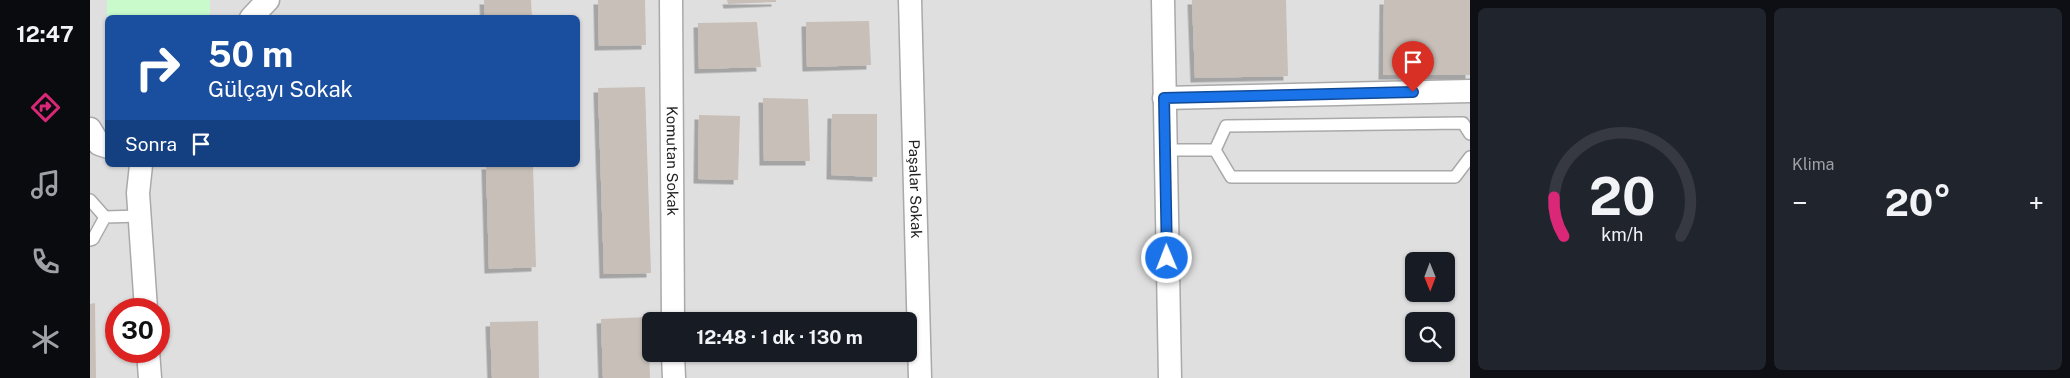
<!DOCTYPE html>
<html lang="tr">
<head>
<meta charset="utf-8">
<style>
	body { margin:0; font-family:"Public Sans",sans-serif; background:#20242c; color:#f1f3f6; height:100vh; display:flex; flex-direction:column; font-size:19px; white-space:nowrap }
	* { box-sizing:border-box; margin:0 }
	p { font-size:16px; color:#9ea1a6 }
	.icon { flex:none; width:28px; height:28px; fill:none; stroke:currentColor; stroke-width:2; stroke-linecap:round; stroke-linejoin:round }
	.map { position:relative; flex:1; overflow:hidden }
	.panel { display:flex; flex-direction:column; gap:8px; padding:8px; background:#0d0f14; width:600px }
	.panel>* { flex:none }
	.guide { position:absolute; left:15px; top:15px; width:475px; height:152px; border-radius:8px; box-shadow:0 1px 4px #0004; background:#1a4fa0; color:#fff; overflow:hidden }
	.needle { width:32px; rotate:179deg }
	.controls { position:absolute; left:1315px; top:252px; display:grid; gap:10px }
	.controls a { display:grid; place-items:center; width:50px; height:50px; border-radius:8px; background:#171b24; box-shadow:0 1px 4px #0004; font-size:25px }
	.speed { position:absolute; left:15px; top:298px; display:flex; gap:10px; font-size:25px; font-weight:700; text-align:center }
	.speed>* { display:grid; place-content:center; width:65px; height:65px; border-radius:50%; background:#171b24; box-shadow:0 1px 4px #0004; line-height:1 }
	.speed .limit { border:8px solid #d22; background:#fff; color:#111 }
	.pin { position:absolute; display:grid; place-items:center; width:42px; height:42px; color:#fff; margin:-51px -21px; border-radius:50% 50% 50% 0; rotate:-45deg; box-shadow:0 0 5px #0007 }
	.pin .icon { rotate:45deg }
	.me { position:absolute; width:55px; margin:-28px; rotate:359deg; stroke-linejoin:round; filter:drop-shadow(0 0 4px #0008) }
	.turn { display:flex; align-items:center; gap:18px; height:105px; padding:0 20px; font-size:22px }
	.turn .icon { width:65px; height:65px; stroke-width:2.5 }
	.turn b { display:block; font-size:35px; line-height:42px }
	.then { display:flex; align-items:center; height:48px; padding:0 20px; background:#0003; gap:10px; font-size:19px }
	.big { font-size:38px; font-weight:700; line-height:1.1 }
	.panel .card { flex:1; display:flex; flex-direction:column; justify-content:center; gap:8px; min-width:0; padding:0 18px; border-radius:8px; background:#20242c }
	.panel .dial { align-items:center; gap:0 }
	.dial svg { height:130px; overflow:visible; fill:none; stroke:#363941; stroke-width:7; stroke-linecap:round; text-anchor:middle }
	.dial text { fill:#f1f3f6; stroke:none }
	.heat { display:flex; justify-content:space-between; align-items:center; font-size:28px; direction:ltr }
	.panel .tiles { flex:1; display:grid; gap:8px; grid-template-columns:repeat(2,1fr) }
	.trip { position:absolute; left:552px; top:312px; width:275px; height:50px; border-radius:8px; background:#171b24; box-shadow:0 1px 4px #0004; font-weight:700; line-height:50px; text-align:center }
	main { display:flex; flex:1; min-height:0 }
	.dock { display:flex; flex-direction:column; width:90px; justify-content:space-around; align-items:center; background:#090b0e; color:#9ea1a6 }
	.dock .icon { width:35px; height:35px }
	.dock .selected { color:#db2777 }
	.dock b { font-size:22px; color:#f1f3f6 }
	.map>svg:first-child { display:block }
	.residential { fill:#e0dfdf; fill-rule:evenodd }
	.park { fill:#c8facc }
	.building { fill:#c7bfb8; filter:url(#shadow) }
	.lines { fill:none; stroke-linecap:round; stroke-linejoin:round }
	.service-casing { stroke:#a9a9a9; stroke-width:14 }
	.minor-casing { stroke:#a9a9a9; stroke-width:25 }
	.service { stroke:#fff; stroke-width:11 }
	.minor { stroke:#fff; stroke-width:22 }
	.route-casing { stroke:#114b97; stroke-width:12 }
	.route { stroke:#1a73e8; stroke-width:9 }
	.labels { text-anchor:middle; stroke-width:4; stroke-linejoin:round; paint-order:stroke }
	.street-label { font-size:15px; fill:#222; stroke:#fff }
</style>
</head>
<body>
<main>
<nav class="dock">
<b>12:47</b>
<svg class="icon selected" aria-label="directions" viewBox="0 0 24 24"><path d="M12 3l9 9-9 9-9-9zM9 14v-3h6M13 9l2 2-2 2"/></svg>
<svg class="icon" aria-label="music" viewBox="0 0 24 24"><path d="M9 18V5l10-2v13"/><circle cx="6" cy="18" r="3"/><circle cx="16" cy="16" r="3"/></svg>
<svg class="icon" aria-label="phone" viewBox="0 0 24 24"><path d="M5 4h4l2 5-3 2q2 4 5 5l2-3 5 2v4C11 20 4 13 5 4z"/></svg>
<svg class="icon" aria-label="climate" viewBox="0 0 24 24"><path d="M12 3v18M4 7l16 10M4 17L20 7"/></svg>
</nav>
<div class="map">
<svg width="1380" height="378" viewBox="0 0 1380 378">
	<defs>
		<filter id="shadow"><feDropShadow dx="-4.5" dy="4.5" stdDeviation="0" flood-color="#0004"/></filter>
	</defs>
	<rect width="100%" height="100%" fill="#f2efe9"/>
	<path class="residential" d="M0 0H1380V378H0ZM18 18H488V165H18ZM1324 261H1356V294H1324ZM26 309H69V351H26ZM561 321H819V354H561ZM1324 321H1356V354H1324Z"/>
	<path class="park" d="M17 0H120V17L18 18 17 26Z"/>
	<path class="building" d="M394 0H441L442 18H395Z
		M508 0H555L556 45 509 46Z
		M637 0H686V2L638 4Z
		M1102 0H1196L1198 76 1105 78Z
		M1294 0H1380V75H1293Z
		M779 21 781 65 717 67 716 22Z
		M667 22 671 67 609 69 608 23Z
		M555 87 561 273 514 274 508 88Z
		M673 98 718 99 720 161H674Z
		M742 114H787V177L741 175Z
		M609 115 650 116 648 180 608 179Z
		M396 165H443L446 267 399 269Z
		M5 303 6 378H0V304Z
		M558 317 560 378H513L511 319Z
		M448 321 449 378H402L400 322Z"/>
	<g class="lines">
		<defs>
			<path id="service" d="M1380 134 1373 123 1136 126 1125 150 1141 177H1365L1380 157
				M1075 150H1125
				M0 200 15 217
				M15 217 50 216
				M0 240 3 239 15 217"/>
			<g id="minor">
				<path id="s1" d="M581 0 583 321"/>
				<path id="s2" d="M820 0 830 378"/>
				<path d="M1073 0 1080 378"/>
				<path d="M161 18 178 0"/>
				<path d="M1074 98 1380 91"/>
				<path d="M0 129 9 144 18 147"/>
				<path d="M51 165 48 193 56 309"/>
				<path d="M58 351 60 378"/>
				<path d="M583 354 584 378"/>
			</g>
		</defs>
		<use href="#service" class="service-casing"/>
		<use href="#minor" class="minor-casing"/>
		<use href="#service" class="service"/>
		<use href="#minor" class="minor"/>
	</g>
	<g class="lines">
		<defs>
			<path id="route" d="M1077 258 1074 98 1323 92"/>
		</defs>
		<use href="#route" class="route-casing"/>
		<use href="#route" class="route"/>
	</g>
	<g class="labels">
		<g class="street-label">
			<text dy="5" stroke="none"><textPath href="#s1" startOffset="161">Komutan Sokak</textPath></text>
			<text dy="5" stroke="none"><textPath href="#s2" startOffset="189">Paşalar Sokak</textPath></text>
		</g>
	</g>
</svg>
<div class="controls">
<a><svg class="needle" viewBox="-14 -14 28 28"><path d="M0-13l5 13h-10z" fill="#e53935"/><path d="M0 13l5-13h-10z" fill="#9ea1a6"/></svg></a>
<a><svg class="icon" aria-label="search" viewBox="0 0 24 24"><circle cx="10" cy="10" r="6"/><path d="M15 15l6 6"/></svg></a>
</div>
<div class="speed"><div class="limit">30</div></div>
<div class="pin" style="left:1323px;top:92px;background:#d93025"><svg class="icon" aria-label="arrive" viewBox="0 0 24 24"><path d="M6 21V4h12l-3 4 3 4H6"/></svg></div>
<svg class="me" style="left:1077px;top:258px" viewBox="-20 -20 40 40"><circle r="17" fill="#1a73e8" stroke="#fff" stroke-width="3"/><path d="M0-11L8 9 0 5-8 9z" fill="#fff"/></svg>
<div class="trip">12:48 · 1 dk · 130 m</div>
<div class="guide">
<div class="turn"><svg class="icon" aria-label="right" viewBox="0 0 24 24"><path d="M7 20v-9h11M14 6l5 5-5 5"/></svg><div><b>50 m</b>Gülçayı Sokak</div></div>
<div class="then">Sonra<svg class="icon" aria-label="arrive" viewBox="0 0 24 24"><path d="M6 21V4h12l-3 4 3 4H6"/></svg></div>
</div>
</div>
<section class="panel">
<div class="tiles">
<div class="card dial"><svg viewBox="0 0 100 80">
<path d="M14 69A42 42 0 1 1 86 69"/>
<path d="M14 69A42 42 0 0 1 8 45" stroke="#db2777"/>
<text x="50" y="56" font-size="32" font-weight="700">20</text>
<text x="50" y="72" font-size="11">km/h</text>
</svg></div>
<div class="card"><p>Klima</p>
<div class="heat"><a>−</a><b class="big">20°</b><a>+</a></div>
</div>
</div>
</section>
</main>
</body>
</html>
